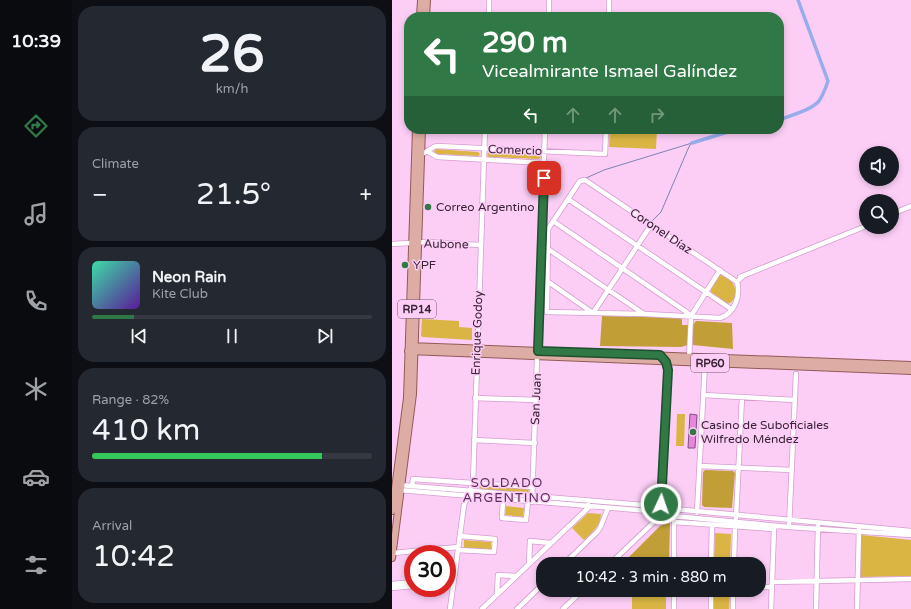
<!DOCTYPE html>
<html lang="en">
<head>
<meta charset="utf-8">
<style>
	body { margin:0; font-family:"Varela Round",sans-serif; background:#242831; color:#f1f3f6; height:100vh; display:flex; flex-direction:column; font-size:15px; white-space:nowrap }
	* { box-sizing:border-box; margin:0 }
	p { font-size:13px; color:#9ea1a6 }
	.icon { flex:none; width:22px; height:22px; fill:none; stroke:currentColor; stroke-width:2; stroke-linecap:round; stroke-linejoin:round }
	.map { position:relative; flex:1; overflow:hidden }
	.sheet { display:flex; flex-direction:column; gap:6px; padding:6px; background:#0d0f14; width:320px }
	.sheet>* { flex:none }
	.top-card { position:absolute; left:12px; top:12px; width:380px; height:122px; border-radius:16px; box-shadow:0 2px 6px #0003; background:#307946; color:#fff; overflow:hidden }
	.tools { position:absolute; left:467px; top:146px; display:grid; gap:8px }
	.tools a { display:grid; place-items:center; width:40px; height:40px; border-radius:50%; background:#171b24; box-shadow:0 2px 6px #0003; font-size:20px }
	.speed { position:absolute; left:12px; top:545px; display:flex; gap:8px; font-size:20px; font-weight:700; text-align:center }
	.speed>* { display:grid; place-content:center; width:52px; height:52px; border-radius:50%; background:#171b24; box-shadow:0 2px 6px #0003; line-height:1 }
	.speed .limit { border:6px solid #d22; background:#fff; color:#111 }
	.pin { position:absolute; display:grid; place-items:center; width:34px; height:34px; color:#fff; margin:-17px; border-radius:8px; box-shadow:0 2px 6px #0006 }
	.me { position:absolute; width:44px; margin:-22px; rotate:3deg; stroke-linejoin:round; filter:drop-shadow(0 0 3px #0008) }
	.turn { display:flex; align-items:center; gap:14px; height:84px; padding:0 12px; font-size:18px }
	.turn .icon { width:52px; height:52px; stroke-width:2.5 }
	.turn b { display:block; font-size:28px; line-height:34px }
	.lanes { display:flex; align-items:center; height:38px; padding:0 12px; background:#0003; justify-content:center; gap:20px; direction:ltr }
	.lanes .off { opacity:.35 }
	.big { font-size:30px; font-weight:600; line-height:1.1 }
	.sheet .tile { flex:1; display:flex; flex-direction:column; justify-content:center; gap:6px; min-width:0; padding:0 14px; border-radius:16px; background:#242831 }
	.sheet .dial { align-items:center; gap:0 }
	.dial b { font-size:52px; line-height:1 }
	.song { display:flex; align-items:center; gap:12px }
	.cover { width:48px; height:48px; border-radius:6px; background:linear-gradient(135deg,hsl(160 70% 55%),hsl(270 70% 35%)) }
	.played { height:4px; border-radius:2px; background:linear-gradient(90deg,#307946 15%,#363941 15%) }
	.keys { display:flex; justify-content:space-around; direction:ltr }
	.heat { display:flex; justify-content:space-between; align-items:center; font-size:22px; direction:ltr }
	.charge { height:6px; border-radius:3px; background:linear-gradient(90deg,#34c759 82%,#363941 0) }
	.trip { position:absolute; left:144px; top:557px; width:230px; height:40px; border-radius:16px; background:#171b24; box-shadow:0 2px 6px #0003; font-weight:600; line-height:40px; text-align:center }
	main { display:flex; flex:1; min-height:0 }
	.menu { display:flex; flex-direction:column; width:72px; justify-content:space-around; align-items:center; background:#090b0e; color:#9ea1a6 }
	.menu .icon { width:28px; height:28px }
	.menu .on { color:#307946 }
	.menu b { font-size:18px; color:#f1f3f6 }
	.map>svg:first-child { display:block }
	.green { fill:#dab543 }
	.forest { fill:#c19f36 }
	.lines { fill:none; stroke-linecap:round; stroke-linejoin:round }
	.stream { stroke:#7b83b5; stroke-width:1 }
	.canal { stroke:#98acec; stroke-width:3.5 }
	.building { fill:#e687dd; stroke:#824f7d }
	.minor-casing { stroke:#d59dce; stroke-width:6 }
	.major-casing { stroke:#945957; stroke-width:8 }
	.minor { stroke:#fff; stroke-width:4.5 }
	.major { stroke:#ddada5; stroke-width:6 }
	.route-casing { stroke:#1f4f2e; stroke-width:10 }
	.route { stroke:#307946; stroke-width:7 }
	.poi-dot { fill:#307946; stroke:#fccef6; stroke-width:1.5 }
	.labels { text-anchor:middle; stroke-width:3; stroke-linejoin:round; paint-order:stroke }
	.shield { fill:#fccef6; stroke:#73566f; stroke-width:1 }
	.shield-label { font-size:11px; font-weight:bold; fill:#382235 }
	.street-label { font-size:12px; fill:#382235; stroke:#fccef6 }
	.poi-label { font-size:12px; fill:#382235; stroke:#fccef6; text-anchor:start }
	.neighbourhood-label { font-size:13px; letter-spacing:1px; fill:#5e2e5a; stroke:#fccef6 }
</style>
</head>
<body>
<main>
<nav class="menu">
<b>10:39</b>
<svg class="icon on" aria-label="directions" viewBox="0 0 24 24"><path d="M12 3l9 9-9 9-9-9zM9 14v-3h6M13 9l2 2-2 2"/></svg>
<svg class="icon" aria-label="music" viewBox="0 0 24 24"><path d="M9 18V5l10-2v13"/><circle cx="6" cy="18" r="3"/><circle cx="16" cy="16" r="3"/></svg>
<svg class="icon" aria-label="phone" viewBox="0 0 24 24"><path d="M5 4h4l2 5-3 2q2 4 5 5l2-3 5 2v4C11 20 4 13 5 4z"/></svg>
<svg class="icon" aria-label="climate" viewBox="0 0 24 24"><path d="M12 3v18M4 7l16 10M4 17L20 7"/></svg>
<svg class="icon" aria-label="car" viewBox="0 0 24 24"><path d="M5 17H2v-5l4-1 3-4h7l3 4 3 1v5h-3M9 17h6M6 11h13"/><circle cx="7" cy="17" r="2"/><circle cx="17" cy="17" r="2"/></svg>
<svg class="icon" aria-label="filters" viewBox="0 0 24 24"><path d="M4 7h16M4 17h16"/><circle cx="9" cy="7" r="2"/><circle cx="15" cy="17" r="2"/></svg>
</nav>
<section class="sheet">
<div class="tile dial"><b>26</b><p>km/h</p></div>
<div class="tile"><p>Climate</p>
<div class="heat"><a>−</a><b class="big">21.5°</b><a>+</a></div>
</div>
<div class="tile">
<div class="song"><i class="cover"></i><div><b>Neon Rain</b><p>Kite Club</p></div></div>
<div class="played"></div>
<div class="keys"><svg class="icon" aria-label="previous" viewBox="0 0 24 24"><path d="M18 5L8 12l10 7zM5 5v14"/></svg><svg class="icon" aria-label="pause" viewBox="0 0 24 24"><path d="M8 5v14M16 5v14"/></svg><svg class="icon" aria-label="next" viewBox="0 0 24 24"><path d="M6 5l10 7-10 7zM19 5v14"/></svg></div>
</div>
<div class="tile"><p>Range · 82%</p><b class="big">410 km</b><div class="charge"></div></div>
<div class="tile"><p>Arrival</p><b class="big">10:42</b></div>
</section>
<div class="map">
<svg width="519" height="609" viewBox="0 0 519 609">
	<rect width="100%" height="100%" fill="#fccef6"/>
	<path class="green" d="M218 129H265L264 149 217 147Z
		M44 149 86 152 88 154 86 156 44 154 42 152Z
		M96 152 147 154 149 157 147 159 97 157 95 155Z
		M327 275C341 276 350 294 338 303L335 304 319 292 318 289Z
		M30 319 67 321V327L80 328V340L31 337 29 336Z
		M285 414H293L292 446H284Z
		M89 486 136 489 137 492 135 493 89 489 87 487Z
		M114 506 132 508 131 517 113 515Z
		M196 513 209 514C209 525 200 533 192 540L180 528Z
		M323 533 339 534 338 564H322Z
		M469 535 519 540V576L468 577Z
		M72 540 99 542V550L72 548Z
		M322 590H338L337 609H322Z
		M240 597H274V609H240Z"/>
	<path class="forest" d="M210 316 290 318V325H296V345L289 347 208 346Z
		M304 321 340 323 341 349 301 345V325Z
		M313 470 341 471 343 473 340 508 312 507 310 505 311 472Z
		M278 522 277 564H233V561L268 526Z"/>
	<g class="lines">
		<path class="stream" d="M194 178 212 170 300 143
			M260 221 269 212 296 149 299 143"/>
		<path class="canal" d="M387 120C399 115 418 111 427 101 431 95 434 87 436 81L406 0
			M300 143 339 131 362 129"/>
	</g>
	<path class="building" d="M298 414 305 415 303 448H296Z"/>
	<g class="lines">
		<defs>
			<path id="minor" d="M97 17V0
				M157 17V0
				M217 17V0
				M35 151 45 157 152 163
				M26 154C34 155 38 147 45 146L213 154 214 129
				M176 199 339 309
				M500 214 519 206
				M161 221 293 311 299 316
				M0 244 36 242 88 245
				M156 249 252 314
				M348 277 474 226
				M155 281 201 313 259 225
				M345 282 193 180 188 181 156 229 155 312 253 314 328 318C342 314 349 296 345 282L350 277
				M297 360 299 316 328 270
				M311 395 403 400
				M83 398 144 400
				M82 440 143 443
				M308 466 400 470
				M7 485 264 506
				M20 486 21 479 141 487
				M7 490 257 511 263 516H269L272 511 269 504 276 368 273 360
				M111 499 110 518 134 520 136 501
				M140 502 153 129
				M271 508 519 531
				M305 513 313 363
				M271 515 397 527 519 535
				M344 518 350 397
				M282 522 382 529
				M397 527 404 374
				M66 550 102 552 103 539 68 536
				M1 553 66 547
				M137 564 138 541 159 543
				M172 564 205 532 208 528 216 508
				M218 564 267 517
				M282 564V519
				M319 564 320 525
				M342 564 343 526
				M55 579 62 578
				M380 582 519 579
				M55 583 61 582
				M0 584 21 582
				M367 587H380
				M0 588 21 586
				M105 594 106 575 124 576
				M199 594 270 590
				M58 609 72 505 81 483 93 129
				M90 609 196 508V504
				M125 609 151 584
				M171 609 191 590
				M282 609V590
				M319 609V590
				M341 609V590
				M379 609 382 529
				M424 609 426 526
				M465 609 467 529"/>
			<path id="major" d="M28 17 29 0
				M34 17 35 0
				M17 346 519 365
				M16 351 519 371
				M0 511 15 398 24 129
				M0 558 21 394 30 129"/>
		</defs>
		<use href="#minor" class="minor-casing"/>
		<use href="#major" class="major-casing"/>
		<use href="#minor" class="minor"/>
		<use href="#major" class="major"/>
	</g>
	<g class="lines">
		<defs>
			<path id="route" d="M152 178 146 351 268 355 274 362 276 370 269 504"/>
		</defs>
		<use href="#route" class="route-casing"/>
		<use href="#route" class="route"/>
	</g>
	<g class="poi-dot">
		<circle cx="36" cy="207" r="4"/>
		<circle cx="13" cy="265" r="4"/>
		<circle cx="301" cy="432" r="4"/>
	</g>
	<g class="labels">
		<g class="shield">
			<rect x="6" y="300" width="38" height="18" rx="3"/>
			<rect x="299" y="354" width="38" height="18" rx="3"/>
		</g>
		<g class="shield-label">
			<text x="25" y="313">RP14</text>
			<text x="318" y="367">RP60</text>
		</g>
		<g class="street-label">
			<text transform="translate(123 150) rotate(2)" y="4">Comercio</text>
			<text transform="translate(269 231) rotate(34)" y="4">Coronel Díaz</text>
			<text transform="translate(54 244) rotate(1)" y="4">Aubone</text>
			<text transform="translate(85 333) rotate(-88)" y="4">Enrique Godoy</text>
			<text transform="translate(144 399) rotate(-88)" y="4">San Juan</text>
		</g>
		<g class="poi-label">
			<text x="44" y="211">Correo Argentino</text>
			<text x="21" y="269">YPF</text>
			<text x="309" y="429">Casino de Suboficiales<tspan x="309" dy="14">Wilfredo Méndez</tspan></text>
		</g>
		<g class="neighbourhood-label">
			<text x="115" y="487">SOLDADO<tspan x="115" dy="15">ARGENTINO</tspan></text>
		</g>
	</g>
</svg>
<div class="tools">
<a><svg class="icon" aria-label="sound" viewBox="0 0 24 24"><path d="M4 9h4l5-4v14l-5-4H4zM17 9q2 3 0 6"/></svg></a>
<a><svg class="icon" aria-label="search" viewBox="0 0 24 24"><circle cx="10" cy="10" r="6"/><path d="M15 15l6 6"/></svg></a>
</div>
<div class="speed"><div class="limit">30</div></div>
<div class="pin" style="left:152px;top:178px;background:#d93025"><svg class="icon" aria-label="arrive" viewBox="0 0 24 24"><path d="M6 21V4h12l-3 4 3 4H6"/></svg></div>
<svg class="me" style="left:269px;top:504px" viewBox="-20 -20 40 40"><circle r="17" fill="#307946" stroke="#fff" stroke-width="3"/><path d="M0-11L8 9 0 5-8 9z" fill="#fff"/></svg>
<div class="trip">10:42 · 3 min · 880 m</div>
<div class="top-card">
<div class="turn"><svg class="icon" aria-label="left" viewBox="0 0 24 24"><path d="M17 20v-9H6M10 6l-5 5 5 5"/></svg><div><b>290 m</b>Vicealmirante Ismael Galíndez</div></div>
<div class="lanes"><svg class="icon" aria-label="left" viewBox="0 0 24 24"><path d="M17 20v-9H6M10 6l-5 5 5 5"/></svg><svg class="icon off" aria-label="ahead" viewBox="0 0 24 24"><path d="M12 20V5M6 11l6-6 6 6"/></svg><svg class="icon off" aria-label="ahead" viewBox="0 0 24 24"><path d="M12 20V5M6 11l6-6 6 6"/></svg><svg class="icon off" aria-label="right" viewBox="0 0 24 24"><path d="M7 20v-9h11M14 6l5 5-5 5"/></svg></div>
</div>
</div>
</main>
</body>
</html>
